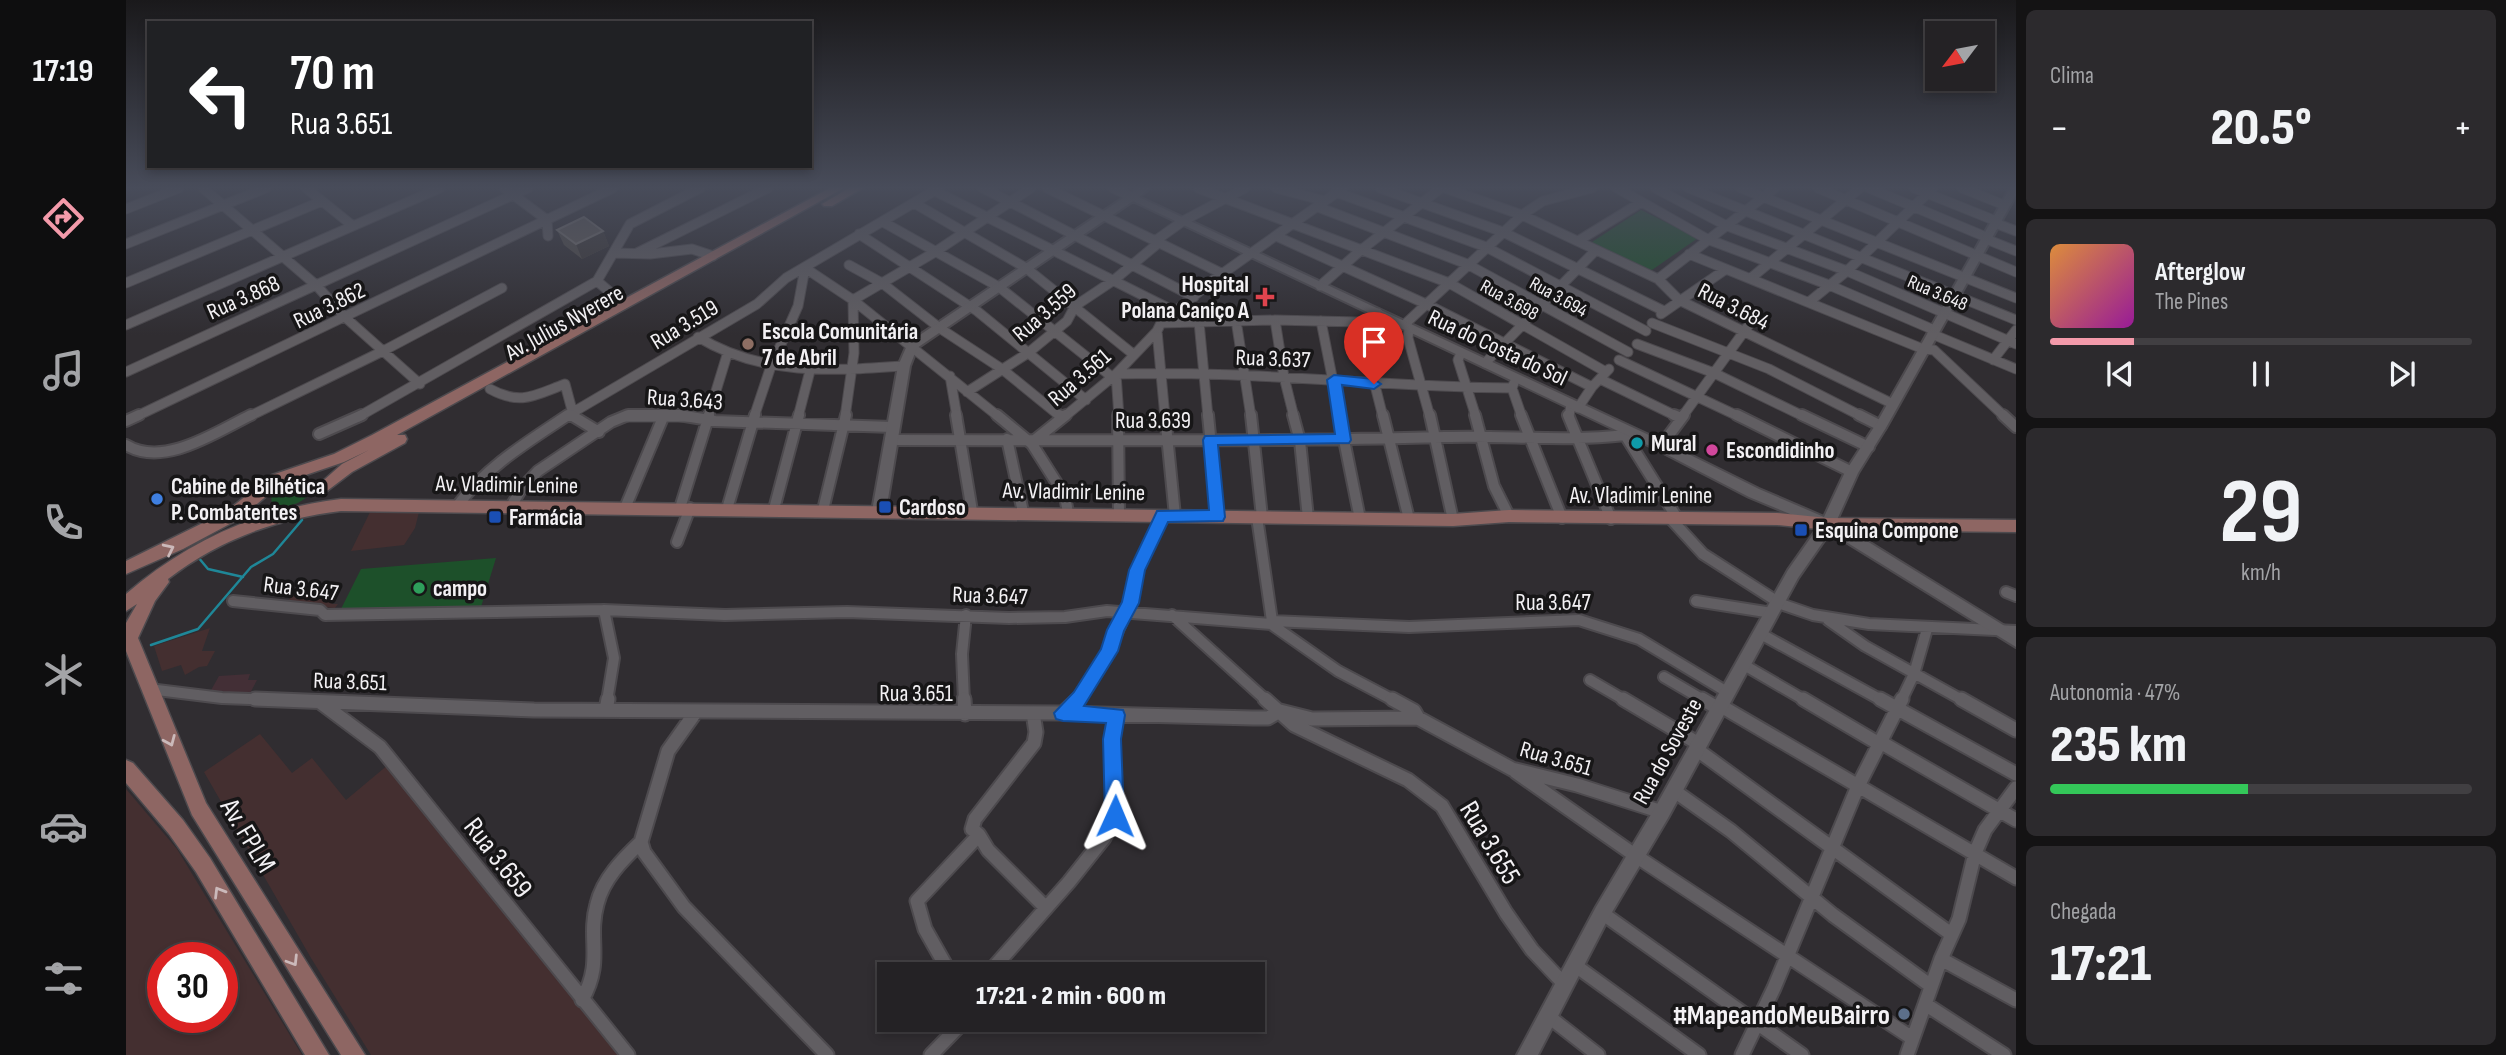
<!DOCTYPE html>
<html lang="pt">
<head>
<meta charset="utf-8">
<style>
	body { margin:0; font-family:"Sofia Sans Condensed",sans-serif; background:#2c2a2d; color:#f1f3f6; height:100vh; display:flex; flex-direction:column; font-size:26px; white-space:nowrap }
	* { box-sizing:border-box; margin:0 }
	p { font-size:23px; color:#a3a4a7 }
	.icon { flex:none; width:38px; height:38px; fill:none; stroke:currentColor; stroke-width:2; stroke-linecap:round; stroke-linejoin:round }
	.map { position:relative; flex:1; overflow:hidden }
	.side { display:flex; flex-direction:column; gap:10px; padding:10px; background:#141314; width:490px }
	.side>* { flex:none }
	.guide { position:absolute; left:21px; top:21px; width:665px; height:147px; border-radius:0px; box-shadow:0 4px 10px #0003,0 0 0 2px #413f42; background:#202124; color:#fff; overflow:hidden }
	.needle { width:46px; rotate:238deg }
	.tools { position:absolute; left:1799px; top:21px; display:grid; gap:14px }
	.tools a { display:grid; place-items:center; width:70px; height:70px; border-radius:0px; background:#242225; box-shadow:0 4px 10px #0003,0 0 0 2px #413f42; font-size:35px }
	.speed { position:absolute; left:21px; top:942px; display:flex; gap:14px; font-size:35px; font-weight:700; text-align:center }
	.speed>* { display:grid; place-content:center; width:91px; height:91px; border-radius:50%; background:#242225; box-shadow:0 4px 10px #0003,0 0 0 2px #413f42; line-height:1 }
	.speed .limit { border:10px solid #d22; background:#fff; color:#111 }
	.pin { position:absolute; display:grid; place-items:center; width:60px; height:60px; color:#fff; margin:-72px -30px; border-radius:50% 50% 50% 0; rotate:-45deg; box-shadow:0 0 7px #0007 }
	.pin .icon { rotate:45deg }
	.me { position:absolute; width:77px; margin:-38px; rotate:1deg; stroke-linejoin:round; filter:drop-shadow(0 0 5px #0008) }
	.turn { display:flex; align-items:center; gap:24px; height:147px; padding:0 28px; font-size:32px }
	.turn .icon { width:91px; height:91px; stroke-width:2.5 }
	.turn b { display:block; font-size:49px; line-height:60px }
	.big { font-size:52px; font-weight:800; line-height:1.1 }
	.side .widget { flex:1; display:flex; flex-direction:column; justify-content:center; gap:10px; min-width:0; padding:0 24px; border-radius:10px; background:#2c2a2d }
	.side .dial { align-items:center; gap:0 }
	.dial b { font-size:91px; line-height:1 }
	.song { display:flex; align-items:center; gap:21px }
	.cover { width:84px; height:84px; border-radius:10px; background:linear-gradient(135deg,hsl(30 70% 55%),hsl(300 70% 35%)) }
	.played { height:7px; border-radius:4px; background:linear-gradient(90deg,#f39aaa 20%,#413f42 20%) }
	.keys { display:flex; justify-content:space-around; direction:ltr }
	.heat { display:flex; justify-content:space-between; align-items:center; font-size:38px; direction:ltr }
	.charge { height:10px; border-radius:5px; background:linear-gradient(90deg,#34c759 47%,#413f42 0) }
	.trip { position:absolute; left:751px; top:962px; width:388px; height:70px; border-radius:0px; background:#242225; box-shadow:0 4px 10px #0003,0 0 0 2px #413f42; font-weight:800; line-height:70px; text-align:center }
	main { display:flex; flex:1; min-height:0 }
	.tabs { display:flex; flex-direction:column; width:126px; justify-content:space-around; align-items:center; background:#0e0e0f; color:#a3a4a7 }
	.tabs .icon { width:49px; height:49px }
	.tabs .active { color:#f39aaa }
	.tabs b { font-size:32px; color:#f1f3f6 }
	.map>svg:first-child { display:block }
	.commercial { fill:#442f30; fill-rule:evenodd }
	.industrial { fill:#432f36 }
	.green { fill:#1d502a }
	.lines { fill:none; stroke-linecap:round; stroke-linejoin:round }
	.stream { stroke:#1f8798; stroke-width:2.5 }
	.minor-far2-casing { stroke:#4d4a4e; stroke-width:11 }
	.minor-far1-casing { stroke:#4d4a4e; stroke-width:14 }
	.minor-casing { stroke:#4d4a4e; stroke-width:17 }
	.tertiary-casing { stroke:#4d4a4e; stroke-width:4 }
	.secondary-casing { stroke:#4d4a4e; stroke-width:3 }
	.minor-far2 { stroke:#615e62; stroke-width:9 }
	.minor-far1 { stroke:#615e62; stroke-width:10 }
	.minor { stroke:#615e62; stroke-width:13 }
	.tertiary { fill:#615e62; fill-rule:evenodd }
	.secondary { fill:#8e6663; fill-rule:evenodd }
	.wall { fill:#4f4b48 }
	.shaded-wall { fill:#3b3737 }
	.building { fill:#615c5a; stroke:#787472; stroke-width:2 }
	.oneway { stroke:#cbb9ba }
	.route { fill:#1a73e8; stroke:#114b97; stroke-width:2 }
	.health-dot { fill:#e0444e; stroke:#171617; stroke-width:2.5 }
	.education-dot { fill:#8d6e63; stroke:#171617; stroke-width:2.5 }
	.culture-dot { fill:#0f9aa8; stroke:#171617; stroke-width:2.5 }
	.hotel-dot { fill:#d1479c; stroke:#171617; stroke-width:2.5 }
	.shop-dot { fill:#3f7fe0; stroke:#171617; stroke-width:2.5 }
	.transit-dot { fill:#1a4fb4; stroke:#171617; stroke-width:2.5 }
	.leisure-dot { fill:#2e9e5b; stroke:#171617; stroke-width:2.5 }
	.service-dot { fill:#5c6f8a; stroke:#171617; stroke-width:2.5 }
	.labels { text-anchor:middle; stroke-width:7; stroke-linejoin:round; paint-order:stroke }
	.far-street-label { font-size:19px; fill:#f3f1f4; stroke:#171617 }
	.poi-label { font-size:23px; font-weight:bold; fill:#f3f1f4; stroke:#171617; text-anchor:start }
	.street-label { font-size:23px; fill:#f3f1f4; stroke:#171617 }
	.near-street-label { font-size:28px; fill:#f3f1f4; stroke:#171617 }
	.near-poi-label { font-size:28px; font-weight:bold; fill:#f3f1f4; stroke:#171617; text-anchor:end }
</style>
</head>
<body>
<main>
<nav class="tabs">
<b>17:19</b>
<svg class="icon active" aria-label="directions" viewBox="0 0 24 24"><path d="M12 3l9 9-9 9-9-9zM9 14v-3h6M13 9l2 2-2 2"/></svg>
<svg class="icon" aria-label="music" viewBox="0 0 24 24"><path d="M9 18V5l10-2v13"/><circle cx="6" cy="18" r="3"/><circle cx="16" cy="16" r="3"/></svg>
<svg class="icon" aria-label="phone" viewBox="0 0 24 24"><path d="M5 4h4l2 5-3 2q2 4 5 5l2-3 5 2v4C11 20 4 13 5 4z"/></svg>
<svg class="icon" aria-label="climate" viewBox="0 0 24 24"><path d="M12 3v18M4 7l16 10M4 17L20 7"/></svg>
<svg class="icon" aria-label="car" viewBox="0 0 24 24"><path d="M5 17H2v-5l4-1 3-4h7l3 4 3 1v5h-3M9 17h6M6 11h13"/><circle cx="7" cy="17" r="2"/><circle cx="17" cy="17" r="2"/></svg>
<svg class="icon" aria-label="filters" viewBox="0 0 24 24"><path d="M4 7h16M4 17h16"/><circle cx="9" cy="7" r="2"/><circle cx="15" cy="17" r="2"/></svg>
</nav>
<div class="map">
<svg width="1890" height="1055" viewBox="0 0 1890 1055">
	<rect width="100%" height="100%" fill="#302d31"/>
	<path class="commercial" d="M245 510 293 512 289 528 278 545 225 551Z
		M171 588 186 589 185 593H208L204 600H208L206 604H212L209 608 160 604Z
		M84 628 76 651H89L81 666 73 667 59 675 55 665 36 671 28 646Z
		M134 734 166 773 186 758 220 800 269 759 494 1055H245L185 958 78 772Z
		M0 789 51 849 176 1055H0ZM96 957V1017H37V957Z"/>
	<path class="industrial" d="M124 674 122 680H131L122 697 84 692 93 676Z"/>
	<path class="green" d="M1515 210 1572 238 1523 272 1466 242Z
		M171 477 187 480 189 487C180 502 162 511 146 503 142 488 159 481 171 477Z
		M370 558 355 607 214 611 235 569Z"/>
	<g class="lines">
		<path class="stream" d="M72 557 82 569 117 577
			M25 645 72 629 125 567 147 554 176 520"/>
		<defs>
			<path id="minor-far2" d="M77 188 190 285 220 318 294 384
				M180 188 227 226
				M378 188 421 220
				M857 188 1068 297
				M921 188 1097 274
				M987 188 1006 197
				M1072 188 1323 283 1480 372
				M1150 188 1199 201
				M1254 188 1377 232 1538 311
				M1319 188 1396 215 1532 279 1553 300 1767 404
				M1491 188 1581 239 1703 285 1808 330
				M1529 188 1599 225 1721 271 1890 344
				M1563 188 1890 320
				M1615 188 1890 298
				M1692 188 1890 272
				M1743 188 1860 237
				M1788 188 1870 221
				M1836 188 1878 205
				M809 191 1050 312
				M1210 192 1360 247 1520 331
				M788 203 900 268 1007 354
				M1192 207 1341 264 1502 352
				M0 209 53 188
				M421 220 422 236
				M757 222 873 287 986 377
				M1869 223 1890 231
				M733 234 851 311 960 400
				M1150 236 1300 304 1466 387
				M1860 239 1890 251
				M1452 241 1514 203
				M0 244 140 188
				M489 253 524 254 566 249 587 256
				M511 253 642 188
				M1563 254 1797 349 1808 350 1879 417
				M723 265 756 283 815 329 876 369 935 417
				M679 268 727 300 873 417
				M1625 278 1734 188
				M1532 279 1649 188
				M471 281 498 304
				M0 283 196 201
				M1194 286 1235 250 1315 188
				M1683 302 1721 271 1807 188
				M1535 314 1600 269
				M1110 320 1125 417
				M1149 320 1158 377 1168 417
				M1195 321 1214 417
				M1073 322 1082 417
				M1233 322 1257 417
				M1035 323 1149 320 1233 322 1245 320 1252 313
				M1526 323 1643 369 1737 417
				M0 325 314 188
				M1278 325 1396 215 1417 201 1466 188
				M1283 328 1282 338 1304 417
				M1031 331 1039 417
				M1806 334 1890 369
				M572 337C636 376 706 371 778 366
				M1511 344 1588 373 1679 417
				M1335 353 1332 360 1350 417
				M1493 360 1614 417
				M1867 360 1890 330
				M1359 363 1470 250
				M0 372 402 188
				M824 376 831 417
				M1474 379 1552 417
				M1388 383 1386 388 1396 417
				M364 389C395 406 409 395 439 384L446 410 444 414 448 417
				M841 392 902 353 941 321 949 306 988 280 1030 245 1029 241 1057 221 1119 188
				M1452 408 1466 387 1483 369
				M9 417 487 188
				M122 417 257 351 376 288
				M232 417 471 281 504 224 574 188
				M439 417 631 304 660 278 813 188
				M498 417H563
				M582 417 601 355
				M628 417 644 369 672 306 679 268
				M672 417 685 367
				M719 417 728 353 727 300 809 252 905 188
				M938 417 990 374 1031 331 1035 323 1086 281 1217 188
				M993 417 990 374C1122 370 1254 387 1386 388
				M1443 417 1445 404
				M1556 417 1630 315"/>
			<path id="minor-far1" d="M445 415 473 432
				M830 415 846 511
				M871 415 906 444 939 496 942 513
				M933 415 936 417
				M992 415 993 514
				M1039 415 1049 516
				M1082 415 1092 517
				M1125 415 1136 517
				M1167 415 1174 441 1182 518
				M1213 415 1234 519
				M1257 415 1283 519
				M1304 415 1327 520
				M1349 415 1368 486 1383 516
				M1395 415 1436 518
				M1442 415 1485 519
				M1548 415 1555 418
				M1611 415 1726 472
				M1676 415 1743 447
				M1733 415 1755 426
				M1877 415 1890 427
				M0 421 13 415
				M193 434 236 415
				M1499 435 1551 518
				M881 439 897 512
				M910 439 940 415
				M764 440C949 440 1134 442 1319 437 1380 435 1439 442 1499 435
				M0 445C38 468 90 432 125 415
				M1535 446 1558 415
				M332 505C361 466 402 442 442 415
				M384 508 396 488 412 471 485 422 502 415H553L589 421 766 427
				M499 508 538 415
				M554 508 583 415
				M601 509 629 415
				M648 509 673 415
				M697 510 720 415
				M1131 517 1146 621
				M1544 518 1577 554 1652 602
				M551 542 564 508
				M1880 592 1890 596
				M107 601 194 610 199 615 478 610 599 615 721 612 883 618 939 617 981 611 1145 624 1146 621 1283 627 1453 620 1513 639 1601 692
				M1570 601 1646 613
				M1652 603 1687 615 1743 624 1890 631
				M478 610 488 658 481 701
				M1046 615 1141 701
				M1702 620 1739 646 1838 701
				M1145 624 1212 671 1269 701
				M1635 634 1757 701
				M1618 665 1680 701
				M1538 677 1579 701
				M1464 680 1500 701
				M23 689 96 698 174 701
				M838 701 836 654 840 615
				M950 701 983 651 1004 603 1011 570 1037 516
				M1775 701 1788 674 1801 629"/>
			<path id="minor" d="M129 699 408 710 937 713 1127 718H1142L1154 711 1186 719 1292 718 1386 769 1451 785 1536 812
				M838 699 839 714
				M1139 699 1168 725 1282 780 1316 806 1380 913 1406 950 1439 985
				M1266 699 1288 711 1292 718
				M1497 699 1573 744
				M1576 699 1593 709
				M1677 699 1755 745
				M1754 699 1890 774
				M1835 699 1890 730
				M194 702 254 747 502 1055
				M1595 706 1890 878
				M480 710 482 699
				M569 713 542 751 515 842 518 852 558 907 701 1055
				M937 713 952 699
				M1756 743 1890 820
				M1570 749 1825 934
				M1390 772 1510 856 1786 1038
				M1547 790 1605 831 1707 915 1805 986
				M853 835 862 850 920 908
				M1476 913 1676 1055
				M1815 959 1890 1000
				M1450 966 1573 1055
				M825 975 799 929 791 901 853 835 846 829 849 819 908 743 910 732 907 713
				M861 975 943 882 978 838 989 816 986 739 990 715
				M456 1000C478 961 461 940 471 904 477 879 497 859 515 842
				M1799 1004 1878 1055
				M1422 1016 1472 1055
				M805 1055 839 1020
				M1616 1055 1648 988 1732 786 1776 699
				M1781 1055 1815 959 1833 919 1849 853 1859 830 1890 788"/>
			<path id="tertiary" d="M1012 188H1024L1013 197 1540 443 1633 489 1698 517 1719 472 1750 424 1884 188H1890V195L1761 426 1732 473 1710 522 1890 633V647L1704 532 1672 578 1542 818 1482 919 1412 1055H1391L1470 907 1530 806 1662 570 1693 526 1623 497 1530 449 1007 201 791 348 784 366 760 511 753 516 748 515 746 511 772 366 782 343Z"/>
			<path id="secondary" d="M704 188H718L271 435H279L281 439 279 443 226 472 197 494 189 488 216 464 243 450 218 462 156 483 113 519 57 549 0 574V561L101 511 146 475 208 454 246 435Z
				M723 188H737L706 206H698L696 204Z
				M215 499 1327 514 1383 510 1651 513 1702 518 1890 520V532L1702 530 1651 525 1383 522 1327 526 215 511C150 519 94 539 42 579L43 582 29 601 12 638 80 803 239 1055H215L66 815 0 651V623L11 604 0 611V594C63 540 133 509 215 499Z
				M0 760 7 763 57 820 84 858 203 1055H179L70 872 43 834 0 783Z"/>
		</defs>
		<use href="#minor-far2" class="minor-far2-casing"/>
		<use href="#minor-far1" class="minor-far1-casing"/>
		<use href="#minor" class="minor-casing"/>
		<use href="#tertiary" class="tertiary-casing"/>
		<use href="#secondary" class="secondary-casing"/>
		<use href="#minor-far2" class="minor-far2"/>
		<use href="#minor-far1" class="minor-far1"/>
		<use href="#minor" class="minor"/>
		<use href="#tertiary" class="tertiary"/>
		<use href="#secondary" class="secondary"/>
	</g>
	<path class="wall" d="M431 230 477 231 483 246 456 259 438 245Z"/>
	<path class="shaded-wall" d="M477 231 483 246 456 259 450 244Z"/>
	<path class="building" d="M458 217 477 231 450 244 431 230Z"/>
	<defs><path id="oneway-chevron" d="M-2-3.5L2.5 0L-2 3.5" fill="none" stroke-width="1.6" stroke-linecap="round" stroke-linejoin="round" transform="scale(1.75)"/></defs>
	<g class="oneway">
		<use href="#oneway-chevron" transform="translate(43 549) rotate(-26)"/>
		<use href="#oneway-chevron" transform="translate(44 741) rotate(67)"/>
		<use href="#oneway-chevron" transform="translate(93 892) rotate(-121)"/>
		<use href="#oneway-chevron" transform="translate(167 961) rotate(58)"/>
	</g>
	<linearGradient id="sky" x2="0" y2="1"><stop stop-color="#1a191b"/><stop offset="0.56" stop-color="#484c5a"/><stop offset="1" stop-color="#484c5a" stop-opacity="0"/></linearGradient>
	<rect width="1890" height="335" fill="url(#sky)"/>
	<path class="route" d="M1208 375 1248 379 1255 384 1248 389 1216 385 1225 440 1223 443 1092 445 1099 517 1097 521 1042 522 1019 570 1013 603 998 631 992 651 958 706 997 710 999 715 995 739 998 816 995 823 989 826 982 823 979 816 977 739 980 723 937 721 930 719 928 713 948 692 975 649 981 630 996 602 1003 570 1031 511 1083 510 1077 440 1079 436 1209 434 1201 380Z"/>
	<path class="health-dot" d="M1135.5 286.5h7v7h7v7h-7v7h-7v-7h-7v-7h7z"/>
	<circle class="education-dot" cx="622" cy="344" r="7"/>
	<circle class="culture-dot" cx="1511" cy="443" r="7"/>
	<circle class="hotel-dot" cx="1586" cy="450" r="7"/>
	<circle class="shop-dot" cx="31" cy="499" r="7"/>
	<g class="transit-dot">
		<rect x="752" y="500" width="14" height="14" rx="3.5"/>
		<rect x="362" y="510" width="14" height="14" rx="3.5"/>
		<rect x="1668" y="523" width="14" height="14" rx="3.5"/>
	</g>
	<circle class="leisure-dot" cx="293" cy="588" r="7"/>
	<circle class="service-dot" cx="1778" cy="1014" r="7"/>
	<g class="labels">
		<g class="far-street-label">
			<text transform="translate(1812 292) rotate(23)" y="7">Rua 3.648</text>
			<text transform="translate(1433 296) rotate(29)" y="7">Rua 3.694</text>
			<text transform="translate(1384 299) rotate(29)" y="7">Rua 3.698</text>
		</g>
		<g class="poi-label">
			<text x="1123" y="292" text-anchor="end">Hospital<tspan x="1123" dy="26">Polana Caniço A</tspan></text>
			<text x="636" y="339">Escola Comunitária<tspan x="636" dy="26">7 de Abril</tspan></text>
			<text x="1525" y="451">Mural</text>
			<text x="1600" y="458">Escondidinho</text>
			<text x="45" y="494">Cabine de Bilhética<tspan x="45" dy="26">P. Combatentes</tspan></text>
			<text x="773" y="515">Cardoso</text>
			<text x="383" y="525">Farmácia</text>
			<text x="1689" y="538">Esquina Compone</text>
			<text x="307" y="596">campo</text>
		</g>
		<g class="street-label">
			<text transform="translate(117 297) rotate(-24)" y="8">Rua 3.868</text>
			<text transform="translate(203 305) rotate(-26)" y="8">Rua 3.862</text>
			<text transform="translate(1608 306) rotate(27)" y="8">Rua 3.684</text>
			<text transform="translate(918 312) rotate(-41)" y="8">Rua 3.559</text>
			<text transform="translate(438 322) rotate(-29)" y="8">Av. Julius Nyerere</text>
			<text transform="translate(558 324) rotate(-31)" y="8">Rua 3.519</text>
			<text transform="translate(1372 347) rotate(25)" y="8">Rua do Costa do Sol</text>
			<text transform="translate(1147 358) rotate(2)" y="8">Rua 3.637</text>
			<text transform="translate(953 377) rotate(-41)" y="8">Rua 3.561</text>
			<text transform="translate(559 399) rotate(4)" y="8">Rua 3.643</text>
			<text x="1027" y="428">Rua 3.639</text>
			<text transform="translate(381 484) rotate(1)" y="8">Av. Vladimir Lenine</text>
			<text transform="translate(948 491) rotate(1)" y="8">Av. Vladimir Lenine</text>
			<text x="1515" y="503">Av. Vladimir Lenine</text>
			<text transform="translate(175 588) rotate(7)" y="8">Rua 3.647</text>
			<text transform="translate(864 595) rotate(2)" y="8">Rua 3.647</text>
			<text x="1427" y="610">Rua 3.647</text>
			<text transform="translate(224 681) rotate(2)" y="8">Rua 3.651</text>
			<text x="790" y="701">Rua 3.651</text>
			<text transform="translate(1541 751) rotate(-61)" y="8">Rua do Soveste</text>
			<text transform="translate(1430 758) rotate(16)" y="8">Rua 3.651</text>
		</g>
		<g class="near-street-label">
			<text transform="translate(123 835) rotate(59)" y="10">Av. FPLM</text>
			<text transform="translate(1365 842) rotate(59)" y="10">Rua 3.655</text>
			<text transform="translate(373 857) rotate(52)" y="10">Rua 3.659</text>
		</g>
		<g class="near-poi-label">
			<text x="1764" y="1024">#MapeandoMeuBairro</text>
		</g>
	</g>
</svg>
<div class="tools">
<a><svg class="needle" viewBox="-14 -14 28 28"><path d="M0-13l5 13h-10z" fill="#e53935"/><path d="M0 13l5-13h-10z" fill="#a3a4a7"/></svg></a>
</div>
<div class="speed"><div class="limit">30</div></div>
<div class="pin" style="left:1248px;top:384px;background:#d93025"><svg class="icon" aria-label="arrive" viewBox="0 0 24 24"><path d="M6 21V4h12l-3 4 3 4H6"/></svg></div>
<svg class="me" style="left:989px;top:816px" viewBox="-20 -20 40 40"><path d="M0-17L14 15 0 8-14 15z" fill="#1a73e8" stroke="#fff" stroke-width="4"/></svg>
<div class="trip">17:21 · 2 min · 600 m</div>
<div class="guide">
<div class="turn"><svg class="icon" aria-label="left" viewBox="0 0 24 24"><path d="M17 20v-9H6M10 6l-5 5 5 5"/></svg><div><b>70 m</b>Rua 3.651</div></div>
</div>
</div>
<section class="side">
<div class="widget"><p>Clima</p>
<div class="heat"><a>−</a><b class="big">20.5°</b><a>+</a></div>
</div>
<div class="widget">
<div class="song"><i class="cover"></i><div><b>Afterglow</b><p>The Pines</p></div></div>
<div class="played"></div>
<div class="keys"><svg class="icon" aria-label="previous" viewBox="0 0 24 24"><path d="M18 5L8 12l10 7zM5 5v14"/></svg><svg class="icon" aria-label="pause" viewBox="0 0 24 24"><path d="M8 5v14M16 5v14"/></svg><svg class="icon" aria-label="next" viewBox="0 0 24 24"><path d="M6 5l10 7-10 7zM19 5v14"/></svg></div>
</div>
<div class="widget dial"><b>29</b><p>km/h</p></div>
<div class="widget"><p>Autonomia · 47%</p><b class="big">235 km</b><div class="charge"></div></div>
<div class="widget"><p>Chegada</p><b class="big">17:21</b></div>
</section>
</main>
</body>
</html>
